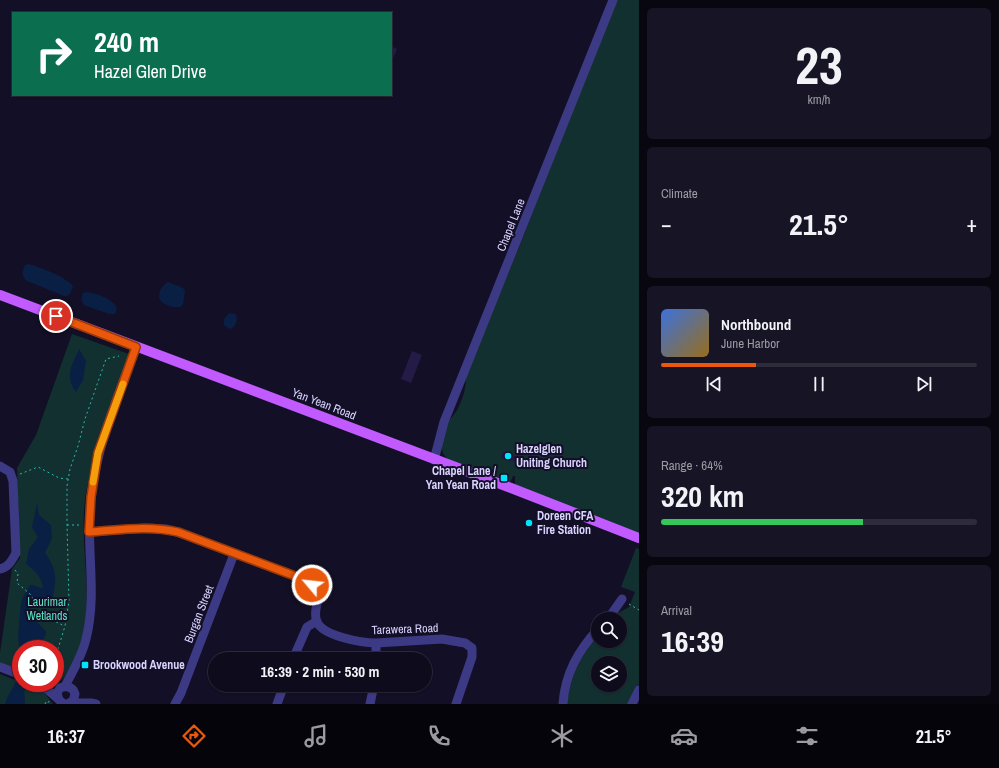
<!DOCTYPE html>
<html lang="en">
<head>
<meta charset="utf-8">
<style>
	body { margin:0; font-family:"Archivo Narrow",sans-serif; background:#171425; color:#f1f3f6; height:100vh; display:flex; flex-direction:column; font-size:15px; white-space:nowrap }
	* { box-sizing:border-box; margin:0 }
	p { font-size:13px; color:#9b9ba3 }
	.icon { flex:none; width:22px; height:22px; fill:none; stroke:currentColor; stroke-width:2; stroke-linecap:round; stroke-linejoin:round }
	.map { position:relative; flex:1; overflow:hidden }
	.panel { display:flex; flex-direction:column; gap:8px; padding:8px; background:#08060f; width:360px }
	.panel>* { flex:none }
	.guide { position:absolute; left:12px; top:12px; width:380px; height:84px; border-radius:0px; box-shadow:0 1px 3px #0004,0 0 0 1px #2e2b3b; background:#0b6e4f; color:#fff; overflow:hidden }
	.tools { position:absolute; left:591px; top:612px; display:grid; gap:8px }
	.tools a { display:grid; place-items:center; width:36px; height:36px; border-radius:50%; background:#0e0b1c; box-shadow:0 1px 3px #0004,0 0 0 1px #2e2b3b; font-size:20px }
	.speed { position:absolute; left:12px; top:640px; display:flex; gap:8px; font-size:20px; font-weight:700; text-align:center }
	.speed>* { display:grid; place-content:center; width:52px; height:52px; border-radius:50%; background:#0e0b1c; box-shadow:0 1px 3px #0004,0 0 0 1px #2e2b3b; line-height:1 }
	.speed .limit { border:6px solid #d22; background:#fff; color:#111 }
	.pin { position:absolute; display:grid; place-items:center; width:34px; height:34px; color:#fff; margin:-17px; border:2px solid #fff; border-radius:50%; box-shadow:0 1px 4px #0007 }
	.me { position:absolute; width:44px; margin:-22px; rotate:298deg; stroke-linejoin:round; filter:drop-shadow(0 0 3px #0008) }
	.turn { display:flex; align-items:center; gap:14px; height:84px; padding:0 16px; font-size:18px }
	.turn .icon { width:52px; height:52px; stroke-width:2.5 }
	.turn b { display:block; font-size:28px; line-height:34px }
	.big { font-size:30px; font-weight:700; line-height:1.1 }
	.panel .card { flex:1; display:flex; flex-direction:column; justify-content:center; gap:6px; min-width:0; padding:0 14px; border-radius:6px; background:#171425 }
	.panel .dial { align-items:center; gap:0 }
	.dial b { font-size:52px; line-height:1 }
	.song { display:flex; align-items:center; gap:12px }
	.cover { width:48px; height:48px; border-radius:6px; background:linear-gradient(135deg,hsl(220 70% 55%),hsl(40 70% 35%)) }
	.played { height:4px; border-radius:2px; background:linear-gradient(90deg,#ea580c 30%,#2e2b3b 30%) }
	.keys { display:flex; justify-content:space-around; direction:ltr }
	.heat { display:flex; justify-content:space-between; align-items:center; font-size:22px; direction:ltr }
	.charge { height:6px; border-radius:3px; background:linear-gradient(90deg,#34c759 64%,#2e2b3b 0) }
	.trip { position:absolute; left:208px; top:652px; width:224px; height:40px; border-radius:20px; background:#0e0b1c; box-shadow:0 1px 3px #0004,0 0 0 1px #2e2b3b; font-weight:700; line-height:40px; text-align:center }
	.menu { display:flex; height:64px; justify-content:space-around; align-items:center; background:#06040b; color:#9b9ba3 }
	.menu .icon { width:28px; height:28px }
	.menu .selected { color:#ea580c }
	.menu b { font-size:18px; color:#f1f3f6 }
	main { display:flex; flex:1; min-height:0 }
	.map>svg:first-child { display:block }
	.green { fill:#12302f; fill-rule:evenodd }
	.water { fill:#0a1f44 }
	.building { fill:#241b47 }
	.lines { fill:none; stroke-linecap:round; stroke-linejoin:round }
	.path { stroke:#2fb8b0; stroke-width:1; stroke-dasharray:2 3; stroke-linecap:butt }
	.minor { stroke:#3d3a85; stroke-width:9 }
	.major { stroke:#c25bff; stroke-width:10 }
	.route-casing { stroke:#983908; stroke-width:10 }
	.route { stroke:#ea580c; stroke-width:7 }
	.slow { stroke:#f59e0b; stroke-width:7 }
	.poi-dot { fill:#00e5ff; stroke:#130f26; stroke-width:1.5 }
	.labels { text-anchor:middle; stroke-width:4; stroke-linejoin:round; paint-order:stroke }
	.street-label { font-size:12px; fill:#d9d4ff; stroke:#130f26 }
	.poi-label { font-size:12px; font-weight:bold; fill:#d9d4ff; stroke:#130f26; text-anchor:start }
	.park-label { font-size:12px; fill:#5fe0c0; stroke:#130f26 }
</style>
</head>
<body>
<main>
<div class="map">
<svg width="639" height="704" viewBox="0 0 639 704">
	<rect width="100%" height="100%" fill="#130f26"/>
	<path class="green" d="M616 0H639V534L515 485V476H513L510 483C506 483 503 480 499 478 490 473 479 472 470 468 462 465 450 463 445 456 437 446 444 431 449 421 452 416 457 412 459 406 464 396 466 386 466 376L520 245Z
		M72 334 129 354C114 398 96 442 87 488 74 551 105 614 67 673 63 680 57 686 48 683H55V649H21V672L0 663V653L12 569 20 558 17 468 36 435Z
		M636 548 639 549V684L628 704H567C570 678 580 656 598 636V641H620V619H613L618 613 629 607 635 592 621 587ZM598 663H620V685H598Z
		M0 674 43 691 53 704H0Z"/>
	<path class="water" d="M28 264C37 266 70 278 73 287L70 294 67 296H64L27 281C21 276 22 272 25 265Z
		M168 282 183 288 185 291 183 304 181 307C175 308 166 306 162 302 155 296 162 285 168 282Z
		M86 292C95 293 112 298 117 308L115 314H109L84 305C81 301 81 298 83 293Z
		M229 313 236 314C238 321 236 327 229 329L224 325V319Z
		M79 349 86 361 83 380 76 392C64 376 72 365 79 349Z
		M37 503 39 515 51 525 52 538 45 553C60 572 55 585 51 607L43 605 34 600 28 607 35 620 46 631V634L39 649H21V664L18 635 21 603 23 597 30 585H33L41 588 43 587C41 576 34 570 26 564L29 549 38 537 32 527Z
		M21 668V683H24L25 704H5L7 698 17 680Z"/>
	<path class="building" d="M391 46 397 49 391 64Z
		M412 351 422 355 411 383 401 379Z
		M503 451 517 457 515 462 500 458Z"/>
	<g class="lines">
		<path class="path" d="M20 474 38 467 59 478 68 479
			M67 525H82
			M15 570 18 574 17 583 30 594 41 611 47 617 64 626
			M629 604 639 610
			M55 659 65 626 69 601 67 525V486L70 469 78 446 85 419 106 359 119 356
			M45 704 46 702 48 703 49 701"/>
		<path class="minor" d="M434 460 444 422 613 0
			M0 466 10 472 13 481 16 553C12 560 9 567 0 569
			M89 532 147 528 166 529 189 536 303 579C330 594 310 606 317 622 323 636 362 643 376 643L442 639 465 643 472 648V657L456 704
			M608 619 622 599
			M376 643V659
			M293 659 307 627 317 621
			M0 667 21 675
			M40 683 58 699
			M65 686C73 671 82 656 86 639 98 592 85 545 91 497 97 445 118 396 136 347
			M71 703H91L96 704
			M64 704 59 700 57 693 60 688C67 685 73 687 75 694L73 701 67 704
			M175 704 181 693 234 554
			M277 704 284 685
			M370 704 374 685
			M563 704C565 674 578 651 598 629
			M632 704 639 690"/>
		<path class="major" d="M0 295 511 488 639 538"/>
	</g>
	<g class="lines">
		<defs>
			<path id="route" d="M56 316 136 347 98 453 91 497 89 532C119 530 148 525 178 532L303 579 312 585"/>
		</defs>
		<use href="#route" class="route-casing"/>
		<use href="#route" class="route"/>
		<path class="slow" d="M93 482 98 453 123 384"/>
	</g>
	<g class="poi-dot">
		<circle cx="508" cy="456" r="4"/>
		<rect x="500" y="474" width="8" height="8" rx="2"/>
		<circle cx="529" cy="523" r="4"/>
		<rect x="81" y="661" width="8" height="8" rx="2"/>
	</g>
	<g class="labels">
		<g class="street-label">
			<text transform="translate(511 225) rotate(-68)" y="4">Chapel Lane</text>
			<text transform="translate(324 404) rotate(21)" y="4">Yan Yean Road</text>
			<text transform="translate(199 614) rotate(-69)" y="4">Burgan Street</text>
			<text transform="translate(405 629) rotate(-2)" y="4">Tarawera Road</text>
		</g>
		<g class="poi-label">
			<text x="516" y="453">Hazelglen<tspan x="516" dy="14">Uniting Church</tspan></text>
			<text x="496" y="475" text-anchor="end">Chapel Lane /<tspan x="496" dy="14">Yan Yean Road</tspan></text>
			<text x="537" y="520">Doreen CFA<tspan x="537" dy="14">Fire Station</tspan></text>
			<text x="93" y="669">Brookwood Avenue</text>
		</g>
		<g class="park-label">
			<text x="47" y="606">Laurimar<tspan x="47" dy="14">Wetlands</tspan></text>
		</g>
	</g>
</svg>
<div class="tools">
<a><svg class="icon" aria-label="search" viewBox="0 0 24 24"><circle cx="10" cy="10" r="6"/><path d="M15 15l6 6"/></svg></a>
<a><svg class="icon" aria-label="layers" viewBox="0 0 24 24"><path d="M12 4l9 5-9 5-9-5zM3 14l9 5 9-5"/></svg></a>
</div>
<div class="speed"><div class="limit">30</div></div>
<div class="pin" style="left:56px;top:316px;background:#d93025"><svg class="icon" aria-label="arrive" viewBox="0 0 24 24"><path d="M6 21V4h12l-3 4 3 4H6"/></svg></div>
<svg class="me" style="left:312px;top:585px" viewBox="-20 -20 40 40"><circle r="17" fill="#ea580c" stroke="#fff" stroke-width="3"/><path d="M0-11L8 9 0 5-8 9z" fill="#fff"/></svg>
<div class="trip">16:39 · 2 min · 530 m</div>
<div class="guide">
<div class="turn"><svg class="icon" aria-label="right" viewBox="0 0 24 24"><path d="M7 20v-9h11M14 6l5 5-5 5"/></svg><div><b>240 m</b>Hazel Glen Drive</div></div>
</div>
</div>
<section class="panel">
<div class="card dial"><b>23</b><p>km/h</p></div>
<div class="card"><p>Climate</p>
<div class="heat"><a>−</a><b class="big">21.5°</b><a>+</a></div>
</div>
<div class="card">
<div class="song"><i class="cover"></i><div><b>Northbound</b><p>June Harbor</p></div></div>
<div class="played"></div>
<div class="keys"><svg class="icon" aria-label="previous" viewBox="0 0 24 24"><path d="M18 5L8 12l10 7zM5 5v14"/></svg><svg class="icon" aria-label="pause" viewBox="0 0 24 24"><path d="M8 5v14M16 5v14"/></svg><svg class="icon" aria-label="next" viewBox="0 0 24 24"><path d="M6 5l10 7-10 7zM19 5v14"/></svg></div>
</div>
<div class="card"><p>Range · 64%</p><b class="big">320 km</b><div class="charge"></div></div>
<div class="card"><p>Arrival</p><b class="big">16:39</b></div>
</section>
</main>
<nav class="menu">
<b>16:37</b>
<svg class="icon selected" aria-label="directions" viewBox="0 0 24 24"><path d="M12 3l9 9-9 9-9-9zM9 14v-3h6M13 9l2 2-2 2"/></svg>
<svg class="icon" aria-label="music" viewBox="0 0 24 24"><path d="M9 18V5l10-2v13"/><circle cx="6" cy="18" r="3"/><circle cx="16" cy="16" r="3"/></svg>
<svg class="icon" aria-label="phone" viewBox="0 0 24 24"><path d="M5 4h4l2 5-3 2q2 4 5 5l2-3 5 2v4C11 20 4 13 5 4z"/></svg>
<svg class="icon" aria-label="climate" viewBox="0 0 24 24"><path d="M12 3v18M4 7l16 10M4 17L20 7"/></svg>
<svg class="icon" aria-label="car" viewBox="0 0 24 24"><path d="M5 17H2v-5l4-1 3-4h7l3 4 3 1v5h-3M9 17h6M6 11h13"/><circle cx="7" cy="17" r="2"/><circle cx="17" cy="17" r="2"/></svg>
<svg class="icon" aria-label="filters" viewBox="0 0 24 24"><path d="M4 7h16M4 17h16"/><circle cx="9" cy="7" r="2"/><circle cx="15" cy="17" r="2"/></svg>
<b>21.5°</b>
</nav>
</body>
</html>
